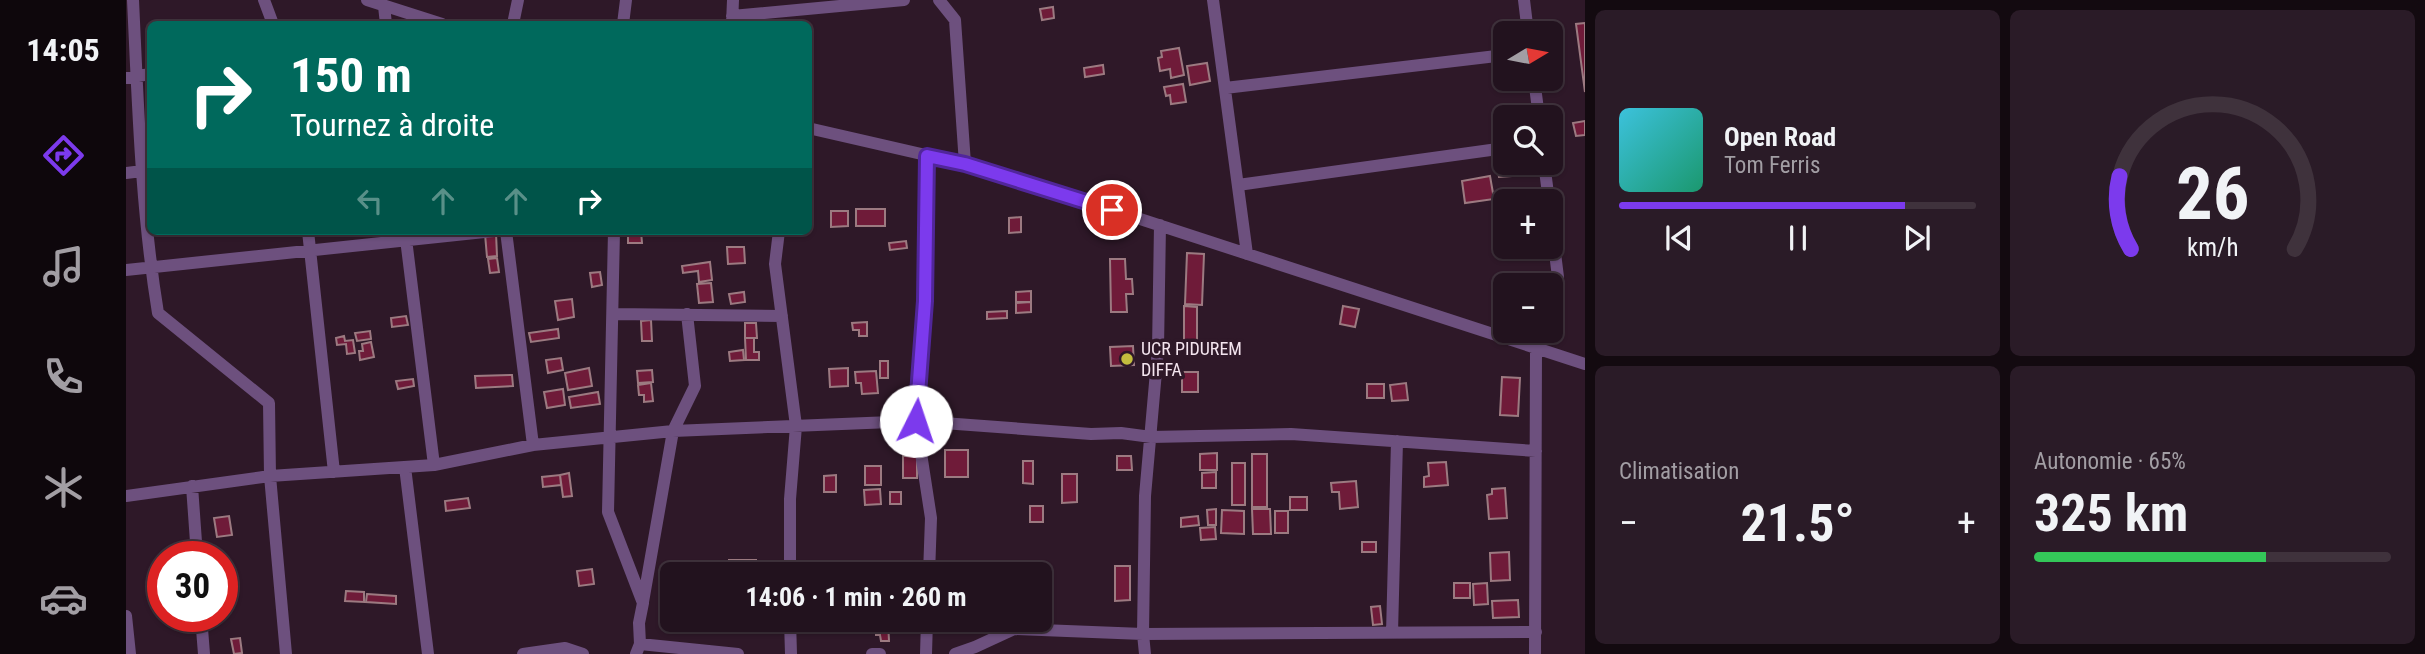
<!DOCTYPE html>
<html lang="fr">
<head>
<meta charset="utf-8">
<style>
	body { margin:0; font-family:"Roboto Condensed",sans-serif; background:#2a1b27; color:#f1f3f6; height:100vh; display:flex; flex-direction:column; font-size:26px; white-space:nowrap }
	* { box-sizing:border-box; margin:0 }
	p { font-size:23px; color:#a29ea4 }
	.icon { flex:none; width:38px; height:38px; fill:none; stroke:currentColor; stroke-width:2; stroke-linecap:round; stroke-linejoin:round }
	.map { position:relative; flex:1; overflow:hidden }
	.panel { display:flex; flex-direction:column; gap:10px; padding:10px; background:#130a10; width:840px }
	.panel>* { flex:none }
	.banner { position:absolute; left:21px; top:21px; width:665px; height:214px; border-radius:10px; box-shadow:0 2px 5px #0004,0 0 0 2px #3f323c; background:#00695c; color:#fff; overflow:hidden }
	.needle { width:46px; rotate:80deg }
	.tools { position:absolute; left:1367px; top:21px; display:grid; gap:14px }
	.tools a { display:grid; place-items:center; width:70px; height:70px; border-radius:10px; background:#22121e; box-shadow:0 2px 5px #0004,0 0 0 2px #3f323c; font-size:35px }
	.speed { position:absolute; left:21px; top:541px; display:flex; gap:14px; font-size:35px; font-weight:700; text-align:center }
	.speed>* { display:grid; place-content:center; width:91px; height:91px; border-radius:50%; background:#22121e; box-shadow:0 2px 5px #0004,0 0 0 2px #3f323c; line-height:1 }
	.speed .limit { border:10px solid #d22; background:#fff; color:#111 }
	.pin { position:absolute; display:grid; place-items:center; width:60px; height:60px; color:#fff; margin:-30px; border:4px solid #fff; border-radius:50%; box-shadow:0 2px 7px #0007 }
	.me { position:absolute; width:77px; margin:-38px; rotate:4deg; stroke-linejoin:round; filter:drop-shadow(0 0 5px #0008) }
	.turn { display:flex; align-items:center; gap:24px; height:147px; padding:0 28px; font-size:32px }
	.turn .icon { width:91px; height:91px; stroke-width:2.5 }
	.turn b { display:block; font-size:49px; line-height:60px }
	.lanes { display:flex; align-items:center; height:66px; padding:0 28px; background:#0003; justify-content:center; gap:35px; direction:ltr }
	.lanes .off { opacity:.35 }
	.big { font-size:52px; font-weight:700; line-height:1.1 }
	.panel .tile { flex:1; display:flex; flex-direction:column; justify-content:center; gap:10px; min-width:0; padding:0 24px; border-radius:10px; background:#2a1b27 }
	.panel .dial { align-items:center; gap:0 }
	.dial svg { height:182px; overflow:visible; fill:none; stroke:#3f323c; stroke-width:7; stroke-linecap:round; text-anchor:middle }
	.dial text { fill:#f1f3f6; stroke:none }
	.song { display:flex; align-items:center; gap:21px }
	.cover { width:84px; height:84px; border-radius:10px; background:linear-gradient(135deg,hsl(190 70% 55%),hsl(160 70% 35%)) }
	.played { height:7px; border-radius:4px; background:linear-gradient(90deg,#7c3aed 80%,#3f323c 80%) }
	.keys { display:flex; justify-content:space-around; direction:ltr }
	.heat { display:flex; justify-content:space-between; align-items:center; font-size:38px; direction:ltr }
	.charge { height:10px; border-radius:5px; background:linear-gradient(90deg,#34c759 65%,#3f323c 0) }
	.panel .tiles { flex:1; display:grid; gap:10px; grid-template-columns:repeat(2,1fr) }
	.trip { position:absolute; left:534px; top:562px; width:392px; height:70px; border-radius:10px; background:#22121e; box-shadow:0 2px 5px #0004,0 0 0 2px #3f323c; font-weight:700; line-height:70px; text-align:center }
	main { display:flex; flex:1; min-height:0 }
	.tab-bar { display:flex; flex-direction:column; width:126px; justify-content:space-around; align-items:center; background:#0e070c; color:#a29ea4 }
	.tab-bar .icon { width:49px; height:49px }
	.tab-bar .current { color:#7c3aed }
	.tab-bar b { font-size:32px; color:#f1f3f6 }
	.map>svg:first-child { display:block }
	.building { fill:#6f1b39; stroke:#9c7a81; stroke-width:2 }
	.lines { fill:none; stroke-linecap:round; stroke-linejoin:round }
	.street { stroke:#6d507e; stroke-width:12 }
	.route-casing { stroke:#51269a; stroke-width:18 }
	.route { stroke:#7c3aed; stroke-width:12 }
	.poi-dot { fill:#c3bd3e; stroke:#2e1828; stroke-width:2.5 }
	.labels { text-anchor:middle; stroke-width:7; stroke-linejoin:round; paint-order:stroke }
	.poi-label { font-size:18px; fill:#f3e4ee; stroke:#2e1828; text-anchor:start }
</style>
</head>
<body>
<main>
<nav class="tab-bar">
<b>14:05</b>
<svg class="icon current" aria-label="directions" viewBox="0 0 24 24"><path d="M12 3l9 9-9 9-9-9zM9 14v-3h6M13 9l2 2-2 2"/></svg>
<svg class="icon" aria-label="music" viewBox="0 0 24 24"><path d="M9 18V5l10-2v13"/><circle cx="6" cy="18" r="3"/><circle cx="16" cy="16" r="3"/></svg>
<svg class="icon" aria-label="phone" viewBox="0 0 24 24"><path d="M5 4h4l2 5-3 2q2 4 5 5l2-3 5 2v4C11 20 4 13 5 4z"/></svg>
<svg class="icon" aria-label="climate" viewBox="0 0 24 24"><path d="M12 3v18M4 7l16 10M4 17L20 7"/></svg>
<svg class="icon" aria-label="car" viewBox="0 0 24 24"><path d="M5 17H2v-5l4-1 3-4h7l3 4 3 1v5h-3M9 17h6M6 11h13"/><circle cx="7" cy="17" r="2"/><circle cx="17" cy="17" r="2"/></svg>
</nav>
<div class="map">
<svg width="1459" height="654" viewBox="0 0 1459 654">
	<rect width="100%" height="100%" fill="#2e1828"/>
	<path class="building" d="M927 7 928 18 916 20 914 9Z
		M1459 23V92L1450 24Z
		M1053 48 1058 75 1045 78 1044 69 1034 71 1032 58 1036 57 1035 51Z
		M1081 63 1084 81 1064 85 1061 66Z
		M977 65 978 74 959 77 958 68Z
		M1057 84 1060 102 1045 104 1044 95 1040 96 1038 87Z
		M1459 121V135L1450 136 1447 123Z
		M1379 158V163H1398L1400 175 1373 177 1370 159Z
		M1364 176 1368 199 1339 203 1336 181Z
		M1400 188 1402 201H1379V206L1376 207 1373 191Z
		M730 209H759V226H730Z
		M705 211H722V226L705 227Z
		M895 217V232L883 233V218Z
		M502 231H515L516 243H502Z
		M370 233 371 256 361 257 359 234Z
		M780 241 781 248 764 250 763 243Z
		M601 247H618L619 263 602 264Z
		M1061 253 1078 254 1076 305 1059 304Z
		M371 258 373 272 364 273 362 259Z
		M984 259H999L1000 279H1006L1007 294H1000L1001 312H985Z
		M584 262 586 280 573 282 572 271 557 273 556 266Z
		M474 272 476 285 466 287 464 273Z
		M585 283 587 302 573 303 571 284Z
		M905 291V302H890V292Z
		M618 292 619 302 605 304 603 294Z
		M446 299 448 317 432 320 429 301Z
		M905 302V312L890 313V303Z
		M1058 306 1071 307V343H1058Z
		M1217 306 1233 309 1229 327 1214 324Z
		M881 311V318L861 319V312Z
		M280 316 282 325 266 327 265 318Z
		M525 320 526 341H516L515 321Z
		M741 322V336H733V330H727L726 323Z
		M619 323H630L631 338H619Z
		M432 329 433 338 405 342 403 333Z
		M244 331 245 339 231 341 229 333Z
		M218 336 219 341 227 340 229 353 221 354 220 344 211 345 210 338Z
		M619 338H628V352H633V360H620Z
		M245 342 248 357 234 360 233 351H237L236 344Z
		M1007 346 1008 365 985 366 984 347Z
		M617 350 618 360 604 361 603 352Z
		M435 358 437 370 422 373 420 360Z
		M754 361H762V378H754Z
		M463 368 466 386 442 390 439 373Z
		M722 368V386L704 387 703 369Z
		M526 370 527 382 512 383 511 371Z
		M750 371 752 393 736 394 735 383H730L729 372Z
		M1056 372H1072V392H1056Z
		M386 375 387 386 350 388 349 376Z
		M1376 377 1394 378 1392 416 1374 415Z
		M287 379 288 386 272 389 270 381Z
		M525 383 527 401 518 402V395H513L512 385Z
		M1280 383 1282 400 1266 401 1264 385Z
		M1241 384H1258V398H1241Z
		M437 389 439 405 421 408 418 392Z
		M472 392 474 404 445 408 443 397Z
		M819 450H842V477H819Z
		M1091 453V470H1074V454Z
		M1126 454H1141V507H1126Z
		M777 456H791V478H777Z
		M991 456H1005L1006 470H991Z
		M897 461H907V484L897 483Z
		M1320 462 1322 485 1298 487V477L1303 476 1302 463Z
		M1106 463H1119V505H1106Z
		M739 466H755V485H739Z
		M1090 472V488H1076V473Z
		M443 473 446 496 437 497 434 475Z
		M936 474H951V502L936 503Z
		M434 475 435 485 417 487 416 477Z
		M710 475V492H698V476Z
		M1230 481 1232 507 1214 509 1213 492H1206L1205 483Z
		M1379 488 1381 518 1363 519 1361 495 1366 494V489Z
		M754 489 755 504 739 505 738 490Z
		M764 492H775V504H764Z
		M1164 497H1181V510H1164Z
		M342 498 344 508 320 511 319 501Z
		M904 506H917V522H904Z
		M1090 509V525H1082L1081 510Z
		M1126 509H1144L1145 534H1127Z
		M1096 510 1118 511V534L1095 533Z
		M1149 511H1162V533H1149Z
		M103 516 106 535 91 537 88 518Z
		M1072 516 1073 525 1055 527V518Z
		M1089 527 1090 539 1075 540 1074 528Z
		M1236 542H1250V552H1236Z
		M1383 552 1384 580 1365 581 1364 553Z
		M603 560H630V569L603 570Z
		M106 563 110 585 96 587V564Z
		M989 566H1004V600L989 601Z
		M466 569 468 584 453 586 451 571Z
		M1328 583H1344V598H1328Z
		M1361 583 1362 604 1348 605 1347 584Z
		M220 591 238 592V602L219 601Z
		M241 594 270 596V604L240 602Z
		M1392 600 1393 617 1367 618 1366 601Z
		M1254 606 1256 624 1247 625 1245 607Z
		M632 620H647L646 631 631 630Z
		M750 621H762L763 641H755L754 635H750Z
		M114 638 116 653 108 654 105 639Z"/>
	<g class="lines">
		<path class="street" d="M7 0C12 105 15 209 32 313L143 403 144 476 160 654
			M138 0 147 24
			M241 0 316 24
			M813 0 829 20 839 164
			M1087 0 1121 254
			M1398 0 1402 33
			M258 6 260 24
			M606 16 778 0
			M387 24 392 0
			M497 24 500 0
			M606 24 607 0
			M0 78 24 74
			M1408 79 1413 117
			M1099 88 1379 55
			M682 128 839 164 962 202 1459 364
			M801 156 799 301 790 421 805 518 803 574
			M1418 163 1423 201
			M0 173 24 170
			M1112 185 1379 148
			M1424 213 1432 277 1424 303
			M182 231 208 472
			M279 231 308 465
			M380 231 407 445
			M488 231 482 512 517 603 513 623 514 644 510 654
			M653 231 649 264 670 426 664 499V574
			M0 270 368 231
			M487 314 656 316
			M279 467 302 654
			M66 486 71 556
			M0 496 144 476 308 465 407 445 547 431 790 421 965 434 995 433 1025 437 1165 434 1410 451
			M517 602 547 431 569 386 561 314
			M0 616 4 654
			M75 616 78 654
			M664 620 665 654
			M1266 633 1271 441
			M514 644 612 654
			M397 654 439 648 457 654
			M746 654H754
			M800 654 801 620
			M829 654 849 647 888 629 1017 634 1410 632
			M1019 654 1017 634 1019 496 1032 349 1034 225
			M1409 654 1410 349 1416 331"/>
	</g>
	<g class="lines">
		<defs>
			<path id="route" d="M790 421 799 301 801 156 839 164 986 210"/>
		</defs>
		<use href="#route" class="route-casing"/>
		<use href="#route" class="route"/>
	</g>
	<circle class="poi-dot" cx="1001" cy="359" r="7"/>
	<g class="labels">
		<g class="poi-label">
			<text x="1015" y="355">UCR PIDUREM<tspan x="1015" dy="21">DIFFA</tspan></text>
		</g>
	</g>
</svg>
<div class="tools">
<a><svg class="needle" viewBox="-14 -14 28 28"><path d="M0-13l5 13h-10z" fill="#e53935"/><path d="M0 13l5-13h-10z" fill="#a29ea4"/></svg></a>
<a><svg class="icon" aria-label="search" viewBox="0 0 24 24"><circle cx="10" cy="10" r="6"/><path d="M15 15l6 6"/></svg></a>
<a>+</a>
<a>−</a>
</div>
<div class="speed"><div class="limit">30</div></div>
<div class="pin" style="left:986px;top:210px;background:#d93025"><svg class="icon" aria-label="arrive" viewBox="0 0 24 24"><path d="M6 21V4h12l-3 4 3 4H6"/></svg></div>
<svg class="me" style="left:790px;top:421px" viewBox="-20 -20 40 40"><circle r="19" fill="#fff"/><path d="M0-13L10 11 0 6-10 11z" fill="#7c3aed"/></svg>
<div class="trip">14:06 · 1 min · 260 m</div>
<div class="banner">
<div class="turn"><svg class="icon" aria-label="right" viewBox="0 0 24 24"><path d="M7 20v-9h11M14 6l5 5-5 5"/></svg><div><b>150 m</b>Tournez à droite</div></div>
<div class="lanes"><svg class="icon off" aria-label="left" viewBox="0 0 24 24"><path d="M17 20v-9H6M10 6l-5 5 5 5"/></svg><svg class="icon off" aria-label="ahead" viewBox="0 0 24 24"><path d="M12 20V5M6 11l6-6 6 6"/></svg><svg class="icon off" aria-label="ahead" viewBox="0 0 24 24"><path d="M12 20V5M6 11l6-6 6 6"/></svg><svg class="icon" aria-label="right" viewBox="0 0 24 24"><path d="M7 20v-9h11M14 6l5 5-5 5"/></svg></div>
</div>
</div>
<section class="panel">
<div class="tiles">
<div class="tile">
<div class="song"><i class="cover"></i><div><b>Open Road</b><p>Tom Ferris</p></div></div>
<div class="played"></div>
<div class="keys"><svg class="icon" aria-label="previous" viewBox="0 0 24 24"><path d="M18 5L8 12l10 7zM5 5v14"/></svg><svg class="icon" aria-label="pause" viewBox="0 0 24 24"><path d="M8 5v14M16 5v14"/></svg><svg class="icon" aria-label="next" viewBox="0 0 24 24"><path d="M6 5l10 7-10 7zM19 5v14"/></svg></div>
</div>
<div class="tile dial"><svg viewBox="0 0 100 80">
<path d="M14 69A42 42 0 1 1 86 69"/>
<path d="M14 69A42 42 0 0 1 9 37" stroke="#7c3aed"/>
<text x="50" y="56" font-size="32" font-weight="700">26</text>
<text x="50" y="72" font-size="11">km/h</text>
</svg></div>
<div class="tile"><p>Climatisation</p>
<div class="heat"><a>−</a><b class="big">21.5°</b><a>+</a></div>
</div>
<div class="tile"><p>Autonomie · 65%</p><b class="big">325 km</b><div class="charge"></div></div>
</div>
</section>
</main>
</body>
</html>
